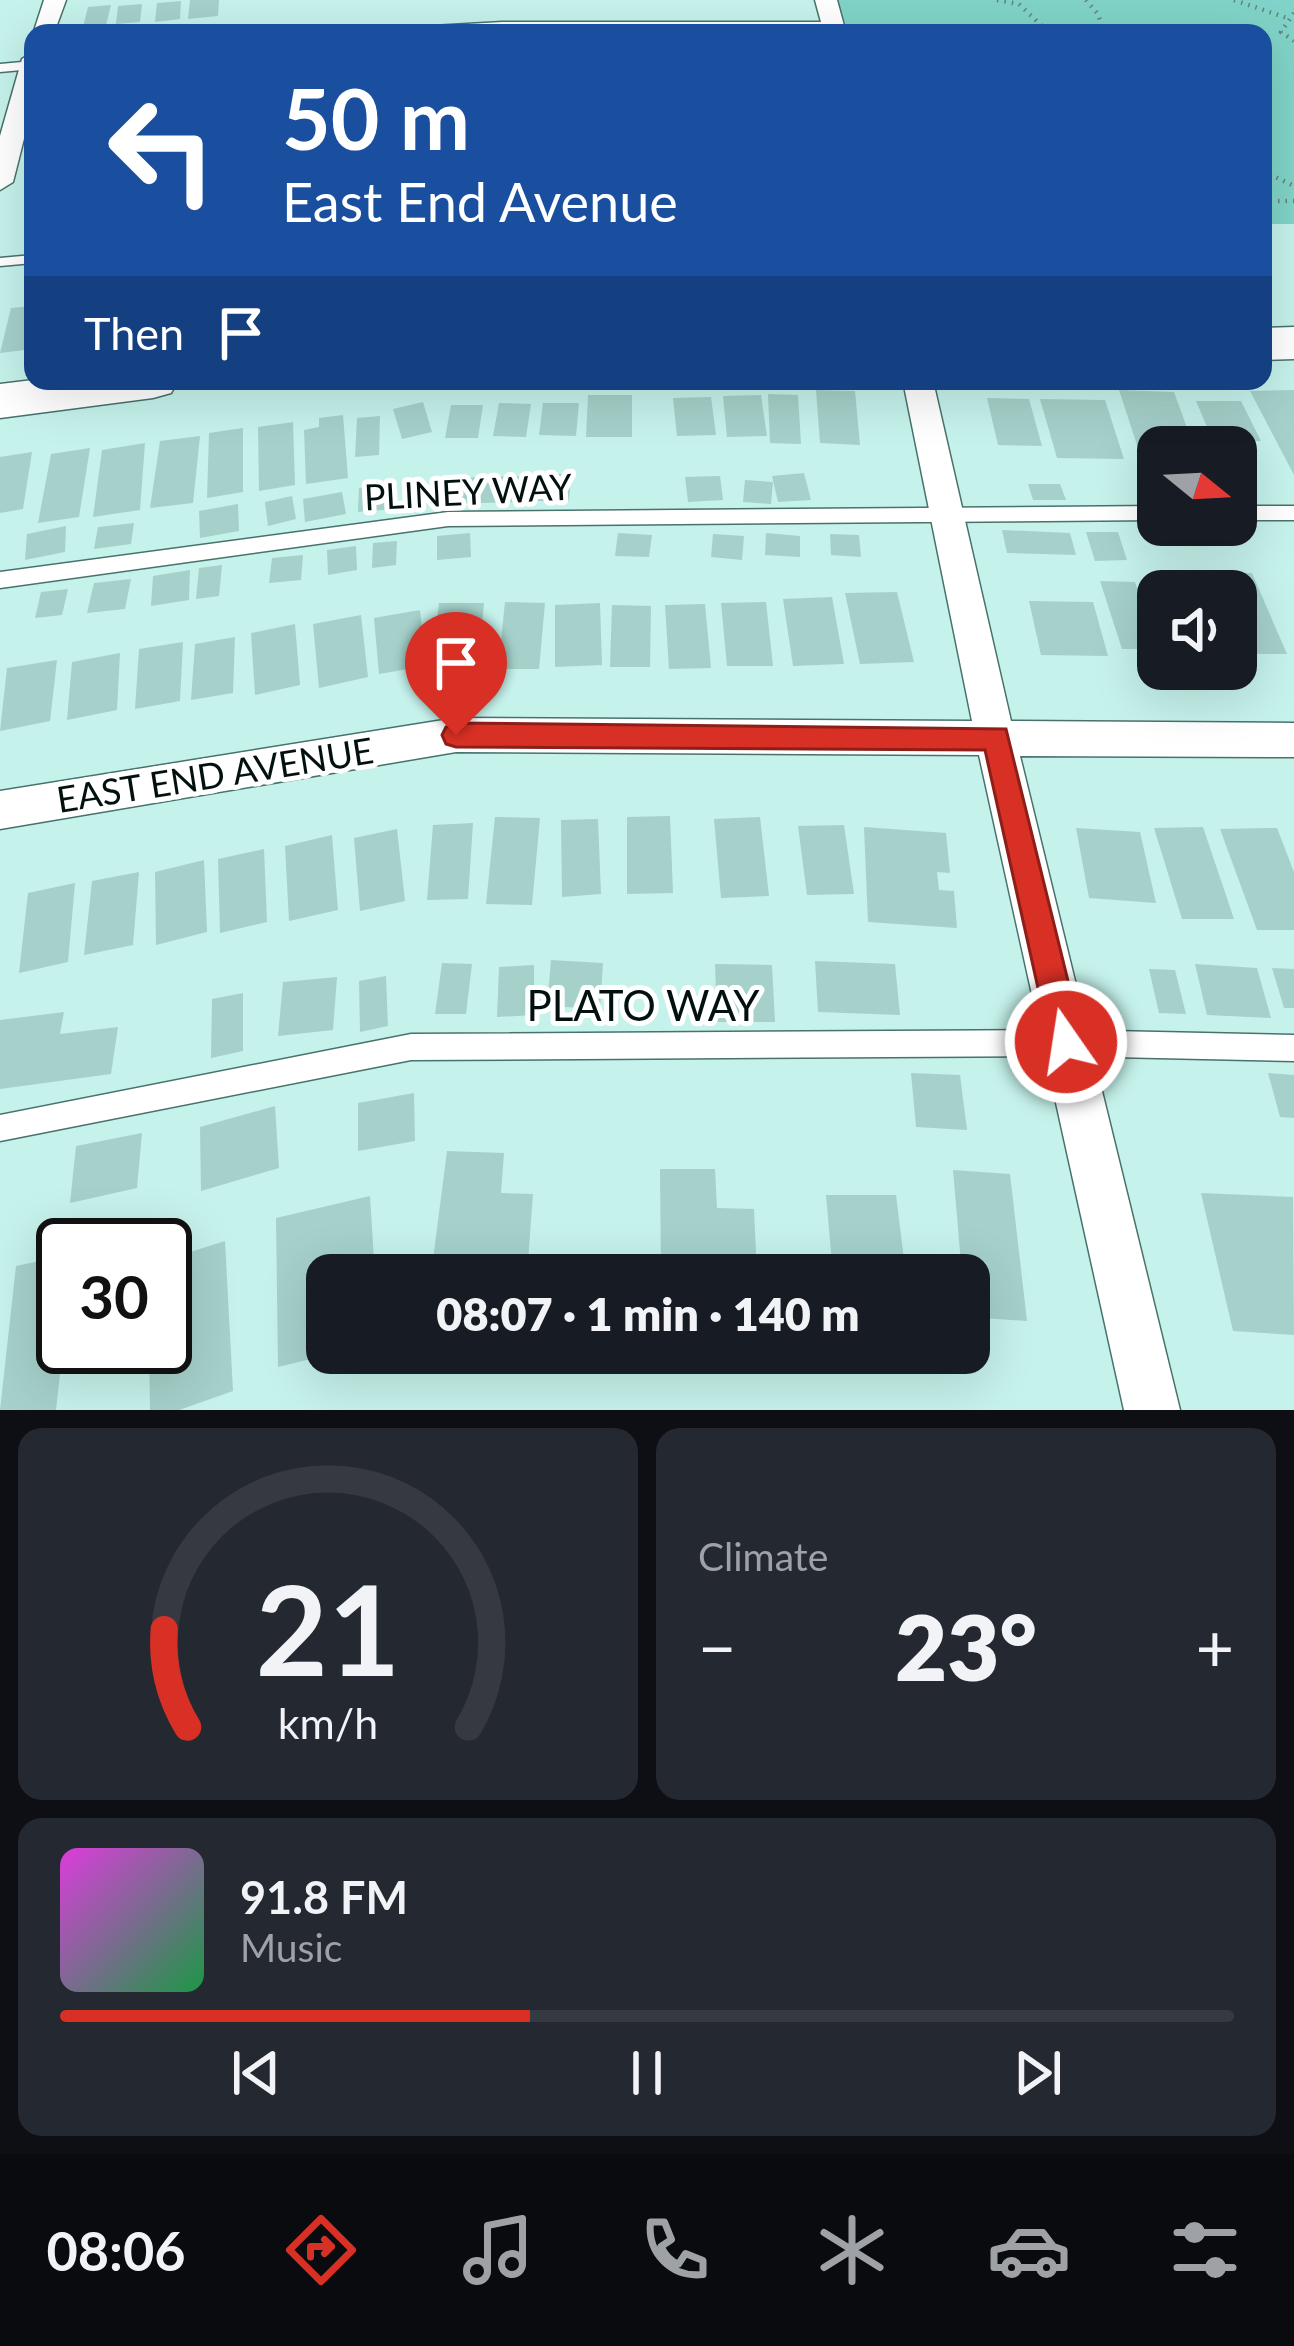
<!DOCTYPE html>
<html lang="en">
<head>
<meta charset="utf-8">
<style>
	body { margin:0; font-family:Lato,sans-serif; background:#242831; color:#f1f3f6; height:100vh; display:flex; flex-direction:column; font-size:45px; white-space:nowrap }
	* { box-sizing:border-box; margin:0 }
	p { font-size:39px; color:#9ea1a6 }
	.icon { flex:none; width:66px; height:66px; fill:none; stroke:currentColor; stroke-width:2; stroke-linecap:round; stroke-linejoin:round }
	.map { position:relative; height:1410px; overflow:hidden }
	.side { display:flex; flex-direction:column; gap:18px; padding:18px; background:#0d0f14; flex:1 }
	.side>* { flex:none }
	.top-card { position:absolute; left:24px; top:24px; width:1248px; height:366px; border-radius:24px; box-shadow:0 12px 48px #0002; background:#1a4fa0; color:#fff; overflow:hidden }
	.needle { width:78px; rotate:108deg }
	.buttons { position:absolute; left:1137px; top:426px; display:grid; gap:24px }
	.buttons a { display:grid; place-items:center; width:120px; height:120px; border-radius:24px; background:#171b24; box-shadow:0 12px 48px #0002; font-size:60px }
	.speed { position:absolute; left:36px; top:1218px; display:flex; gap:24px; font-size:60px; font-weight:700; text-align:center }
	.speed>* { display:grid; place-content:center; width:156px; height:156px; border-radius:50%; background:#171b24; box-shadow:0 12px 48px #0002; line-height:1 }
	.speed .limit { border:6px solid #111; border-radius:18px; background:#fff; color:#111 }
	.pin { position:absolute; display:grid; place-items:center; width:102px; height:102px; color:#fff; margin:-123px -51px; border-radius:50% 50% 50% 0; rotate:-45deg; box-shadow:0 0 12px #0007 }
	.pin .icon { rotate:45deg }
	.me { position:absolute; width:132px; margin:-66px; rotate:347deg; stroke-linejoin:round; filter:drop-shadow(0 0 9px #0008) }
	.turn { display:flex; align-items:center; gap:42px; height:252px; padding:0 60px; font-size:54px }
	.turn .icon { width:156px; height:156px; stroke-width:2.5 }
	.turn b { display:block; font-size:84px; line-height:102px }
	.then { display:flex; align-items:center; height:114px; padding:0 60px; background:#0003; gap:24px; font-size:45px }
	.big { font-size:90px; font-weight:800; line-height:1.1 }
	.side .card { flex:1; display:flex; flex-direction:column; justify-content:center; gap:18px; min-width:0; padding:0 42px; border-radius:24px; background:#242831 }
	.side .dial { align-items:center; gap:0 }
	.dial svg { height:312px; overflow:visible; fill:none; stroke:#363941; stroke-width:7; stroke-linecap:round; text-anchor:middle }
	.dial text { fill:#f1f3f6; stroke:none }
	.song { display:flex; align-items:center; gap:36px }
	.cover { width:144px; height:144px; border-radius:18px; background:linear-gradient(135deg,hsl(300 70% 55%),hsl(140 70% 35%)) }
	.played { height:12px; border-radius:6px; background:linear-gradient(90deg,#d93025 40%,#363941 40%) }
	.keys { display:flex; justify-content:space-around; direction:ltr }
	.heat { display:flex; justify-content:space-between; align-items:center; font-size:66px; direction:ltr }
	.side .tiles { flex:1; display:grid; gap:18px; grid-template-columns:1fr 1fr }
	.card:last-child { grid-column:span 2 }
	.trip { position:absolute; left:306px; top:1254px; width:684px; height:120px; border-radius:24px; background:#171b24; box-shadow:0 12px 48px #0002; font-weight:800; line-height:120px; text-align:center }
	.menu { display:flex; height:192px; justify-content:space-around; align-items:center; background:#090b0e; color:#9ea1a6 }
	.menu .icon { width:84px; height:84px }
	.menu .selected { color:#d93025 }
	.menu b { font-size:54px; color:#f1f3f6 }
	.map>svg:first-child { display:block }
	.green { fill:#80d3c8 }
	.building { fill:#a5d1ca }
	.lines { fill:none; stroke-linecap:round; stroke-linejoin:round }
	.lane-casing { stroke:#48726c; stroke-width:3 }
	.street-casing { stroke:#48726c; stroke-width:3 }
	.primary-casing { stroke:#48726c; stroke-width:3 }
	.path { stroke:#64827d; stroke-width:4.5; stroke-dasharray:1.5 6; stroke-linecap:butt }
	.lane { fill:#fff; fill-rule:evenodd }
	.street { fill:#fff; fill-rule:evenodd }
	.primary { fill:#fff; fill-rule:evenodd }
	.route { fill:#d93025; stroke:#8d1f18; stroke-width:3 }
	.labels { text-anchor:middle; stroke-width:10; stroke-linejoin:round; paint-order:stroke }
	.street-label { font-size:36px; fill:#02110f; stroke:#fff }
	.near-street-label { font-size:42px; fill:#02110f; stroke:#fff }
</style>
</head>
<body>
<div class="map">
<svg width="1294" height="1410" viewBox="0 0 1294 1410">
	<rect width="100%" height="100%" fill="#c5f2eb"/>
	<path class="green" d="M837 0H1294V224H1263V33H848Z"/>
	<path class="building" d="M190 0H219L218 16 188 19Z
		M181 1 180 19 155 22 157 3Z
		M142 4 140 22 116 24 118 6Z
		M111 5 106 25 83 27 88 7Z
		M33 306V349L0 353 11 308Z
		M816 390 855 391 860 445 820 443Z
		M1119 390 1174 392 1194 447 1138 448Z
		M1294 390V475L1250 391Z
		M768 394 798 395 801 444 770 443Z
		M588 395H632V437H586Z
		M761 395 767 436 727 437 723 396Z
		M711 397 716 435 677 436 673 398Z
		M987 398 1029 399 1042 446 998 445Z
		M1040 399 1105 400 1124 459 1057 458Z
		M1196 401H1241L1261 441H1213Z
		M423 402 432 432 402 439 393 409Z
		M499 403 531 404 526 437 493 436Z
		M543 403H579L576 436 539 435Z
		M451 405H483L478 438H445Z
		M343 415 348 478 306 484 304 430 319 427V418Z
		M380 416 379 455 355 457 357 418Z
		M293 422 295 485 259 491 258 427Z
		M243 428V492L207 498 209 433Z
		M200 436 193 503 150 508 160 441Z
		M145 443 140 510 93 517 102 450Z
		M90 448 79 517 38 523 51 454Z
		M32 452 23 509 0 513V457Z
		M804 473 811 500 778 502 772 476Z
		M534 474H571L569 501H531Z
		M522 476 520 502 445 504 449 478Z
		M720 476 723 500 688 502 685 477Z
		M745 480 773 482 771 504 743 502Z
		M1028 484H1060L1066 500H1033Z
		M397 485 396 509 358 512 359 488Z
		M342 492 346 514 305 522 303 499Z
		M292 496 296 519 268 526 265 502Z
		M238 504 239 531 200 538 199 511Z
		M134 523 131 544 94 549 98 527Z
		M66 526 65 552 25 560 27 534Z
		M1002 530 1070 533 1076 555 1007 553Z
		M1086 532H1118L1127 560 1095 561Z
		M470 533 471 557 437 560V536Z
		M618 533 652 535 649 557 615 556Z
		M766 533 800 536V557L765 555Z
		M713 534 744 536 742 560 711 557Z
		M830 534 859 535 861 557 831 555Z
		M397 541 396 565 372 568 373 543Z
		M356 546 357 570 328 575 327 550Z
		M303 555 301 580 269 583 272 558Z
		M222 565 219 596 196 599 199 568Z
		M190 570 189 600 151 606 153 576Z
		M1185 572 1252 573 1287 654H1236V591H1192Z
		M131 579 125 609 87 613 94 583Z
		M1100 581 1135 582 1158 649H1122Z
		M68 589 62 615 35 618 41 592Z
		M897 592 914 662 860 664 845 593Z
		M832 597 844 664 793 666 783 599Z
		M1029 601 1093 602 1108 656 1041 655Z
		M505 602 545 603 539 669H498Z
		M766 602 773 666H727L721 603Z
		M439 603H484L478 664H432Z
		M600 603 602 665 555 667V605Z
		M705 604 711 668 669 669 665 605Z
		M612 605 651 606 650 667H610Z
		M420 610 426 666 379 674 374 618Z
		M361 615 368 677 319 688 313 624Z
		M295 624 300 685 255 695 251 633Z
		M235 637 233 693 191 700 195 644Z
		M183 642 180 701 135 709 139 649Z
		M120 653 117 710 67 720 72 662Z
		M57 660 50 721 0 731 7 668Z
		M670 816 673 893 627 894V817Z
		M495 817 540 818 532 905 486 904Z
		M760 817 769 896 721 898 714 819Z
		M598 819 601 894 562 897 561 820Z
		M473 823 468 899 427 900 433 825Z
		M844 825 854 894 807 895 798 826Z
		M864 827 946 833 950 873 937 872 939 890 954 891 957 928 868 922Z
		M1203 827 1234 919H1182L1154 828Z
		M1076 828 1140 832 1156 903 1089 898Z
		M1277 828 1294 872V930H1257L1220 829Z
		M397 829 405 901 360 911 354 838Z
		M332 835 338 910 289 921 285 846Z
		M264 849 267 922 220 933 218 859Z
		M204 860 207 932 156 945 155 872Z
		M139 872 133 945 84 955 92 881Z
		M75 883 68 962 19 973 28 893Z
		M551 960 603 963 600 1009 547 1006Z
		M815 961 895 964 900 1015 818 1012Z
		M442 963 472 964 466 1014H435Z
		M715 964 772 965 775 1022H717Z
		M1195 964 1257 968 1271 1018 1207 1015Z
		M534 965V1015L497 1017 499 967Z
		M1272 968 1294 969V1008H1284Z
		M1149 969 1175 970 1186 1014 1159 1013Z
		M386 976 388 1026 360 1032 359 981Z
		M337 977 333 1030 278 1036 283 982Z
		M243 993V1051L211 1058 212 999Z
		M64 1012 60 1034 118 1027 111 1074 0 1089V1020Z
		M911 1073 960 1075 967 1130 916 1127Z
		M1268 1073 1294 1075V1118L1280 1117Z
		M414 1093 415 1141 358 1151V1103Z
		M275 1106 279 1168 201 1191 200 1127Z
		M142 1133 137 1188 70 1203 76 1146Z
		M447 1151 504 1153 501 1193 533 1194 527 1275H431Z
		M660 1169H715L717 1208 754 1209 757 1275H661Z
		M953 1170 1010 1174 1027 1321 969 1317V1275H962Z
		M1201 1193 1293 1197 1294 1335 1233 1331Z
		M826 1195H896L906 1275H833Z
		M370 1196 375 1275H327V1355L278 1367 276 1218Z
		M225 1241 233 1391 179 1410H150L149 1347H165V1260Z
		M63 1256V1347L56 1410H0L16 1266Z"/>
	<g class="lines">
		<defs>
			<path id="lane" d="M502 22H834L840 26 834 30 374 33 380 29Z
				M33 61V69L0 72V64Z
				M33 255V263L0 266V258Z
				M1158 506V520L448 526 0 588V572L448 512Z
				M1236 506H1294V520H1236Z
				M1066 1030 1294 1035V1061L1066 1056 411 1060 0 1141V1115L411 1034Z"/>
			<path id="street" d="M44 0H66L54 33 33 34Z
				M815 0H837L846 33H824Z
				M33 52V103L13 182 0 190V136L22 59Z
				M903 381H933L1011 721 1294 723V757L1020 756 1180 1410H1124L979 755 456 752 0 829V791L456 718 972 721Z"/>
			<path id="primary" d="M1294 327V359L1263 360V328Z
				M33 380V381H178L171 393 153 398 0 418V384Z"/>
		</defs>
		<use href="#lane" class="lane-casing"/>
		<use href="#street" class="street-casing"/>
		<use href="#primary" class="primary-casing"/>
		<path class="path" d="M997 0 1019 4 1049 33
			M1086 0 1098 14 1104 33
			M1234 0 1287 18
			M1294 13 1281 32 1294 41
			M1263 171 1294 186
			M1263 201H1294"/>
		<use href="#lane" class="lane"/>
		<use href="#street" class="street"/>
		<use href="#primary" class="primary"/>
	</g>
	<path class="route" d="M456 723 1006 729 1083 1042 1078 1054 1066 1059 1055 1054 1050 1042 985 750 456 747 446 744 442 735 446 727Z"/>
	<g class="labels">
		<g class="street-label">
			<text transform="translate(468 492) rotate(-3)" y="13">PLINEY WAY</text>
			<text transform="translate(215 775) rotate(-9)" y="13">EAST END AVENUE</text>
		</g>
		<g class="near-street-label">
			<text x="643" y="1021">PLATO WAY</text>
		</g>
	</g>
</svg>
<div class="buttons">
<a><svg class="needle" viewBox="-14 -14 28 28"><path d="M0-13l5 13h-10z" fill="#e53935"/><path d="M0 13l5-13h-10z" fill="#9ea1a6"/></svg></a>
<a><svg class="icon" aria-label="sound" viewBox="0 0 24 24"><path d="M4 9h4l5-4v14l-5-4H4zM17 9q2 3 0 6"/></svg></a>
</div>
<div class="speed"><div class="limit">30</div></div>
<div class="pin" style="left:456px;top:735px;background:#d93025"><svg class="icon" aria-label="arrive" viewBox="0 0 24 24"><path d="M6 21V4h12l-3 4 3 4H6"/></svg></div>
<svg class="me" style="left:1066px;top:1042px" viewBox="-20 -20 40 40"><circle r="17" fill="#d93025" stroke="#fff" stroke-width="3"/><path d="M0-11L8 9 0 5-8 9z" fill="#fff"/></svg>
<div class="trip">08:07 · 1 min · 140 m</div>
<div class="top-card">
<div class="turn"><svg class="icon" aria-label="left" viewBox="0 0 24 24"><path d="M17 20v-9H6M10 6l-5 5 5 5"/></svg><div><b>50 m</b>East End Avenue</div></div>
<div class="then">Then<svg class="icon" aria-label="arrive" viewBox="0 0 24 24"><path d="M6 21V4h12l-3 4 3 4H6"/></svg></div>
</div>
</div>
<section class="side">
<div class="tiles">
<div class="card dial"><svg viewBox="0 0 100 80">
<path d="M14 69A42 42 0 1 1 86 69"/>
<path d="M14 69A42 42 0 0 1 8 44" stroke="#d93025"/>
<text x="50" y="56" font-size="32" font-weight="700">21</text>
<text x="50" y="72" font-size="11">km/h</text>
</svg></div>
<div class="card"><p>Climate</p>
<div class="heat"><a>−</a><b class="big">23°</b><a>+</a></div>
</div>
<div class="card">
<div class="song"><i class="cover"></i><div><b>91.8 FM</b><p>Music</p></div></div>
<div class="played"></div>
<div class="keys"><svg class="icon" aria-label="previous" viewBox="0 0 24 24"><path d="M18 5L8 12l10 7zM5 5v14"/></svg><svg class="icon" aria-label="pause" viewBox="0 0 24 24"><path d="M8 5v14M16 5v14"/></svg><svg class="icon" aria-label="next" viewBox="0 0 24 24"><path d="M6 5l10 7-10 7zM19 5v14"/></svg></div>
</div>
</div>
</section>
<nav class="menu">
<b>08:06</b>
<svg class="icon selected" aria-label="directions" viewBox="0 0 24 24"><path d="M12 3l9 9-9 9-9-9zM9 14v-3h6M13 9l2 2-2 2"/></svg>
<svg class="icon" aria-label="music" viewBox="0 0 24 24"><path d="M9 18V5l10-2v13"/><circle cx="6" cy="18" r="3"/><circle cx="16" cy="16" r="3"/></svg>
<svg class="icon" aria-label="phone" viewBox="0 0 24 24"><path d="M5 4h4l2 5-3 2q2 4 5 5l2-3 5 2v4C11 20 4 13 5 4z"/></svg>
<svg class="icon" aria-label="climate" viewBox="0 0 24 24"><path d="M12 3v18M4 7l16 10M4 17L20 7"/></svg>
<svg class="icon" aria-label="car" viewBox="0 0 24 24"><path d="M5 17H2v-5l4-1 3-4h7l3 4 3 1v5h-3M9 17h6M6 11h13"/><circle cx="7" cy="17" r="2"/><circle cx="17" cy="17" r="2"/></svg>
<svg class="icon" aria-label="filters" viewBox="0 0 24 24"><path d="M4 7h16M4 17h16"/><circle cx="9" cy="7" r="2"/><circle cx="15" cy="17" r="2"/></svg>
</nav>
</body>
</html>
